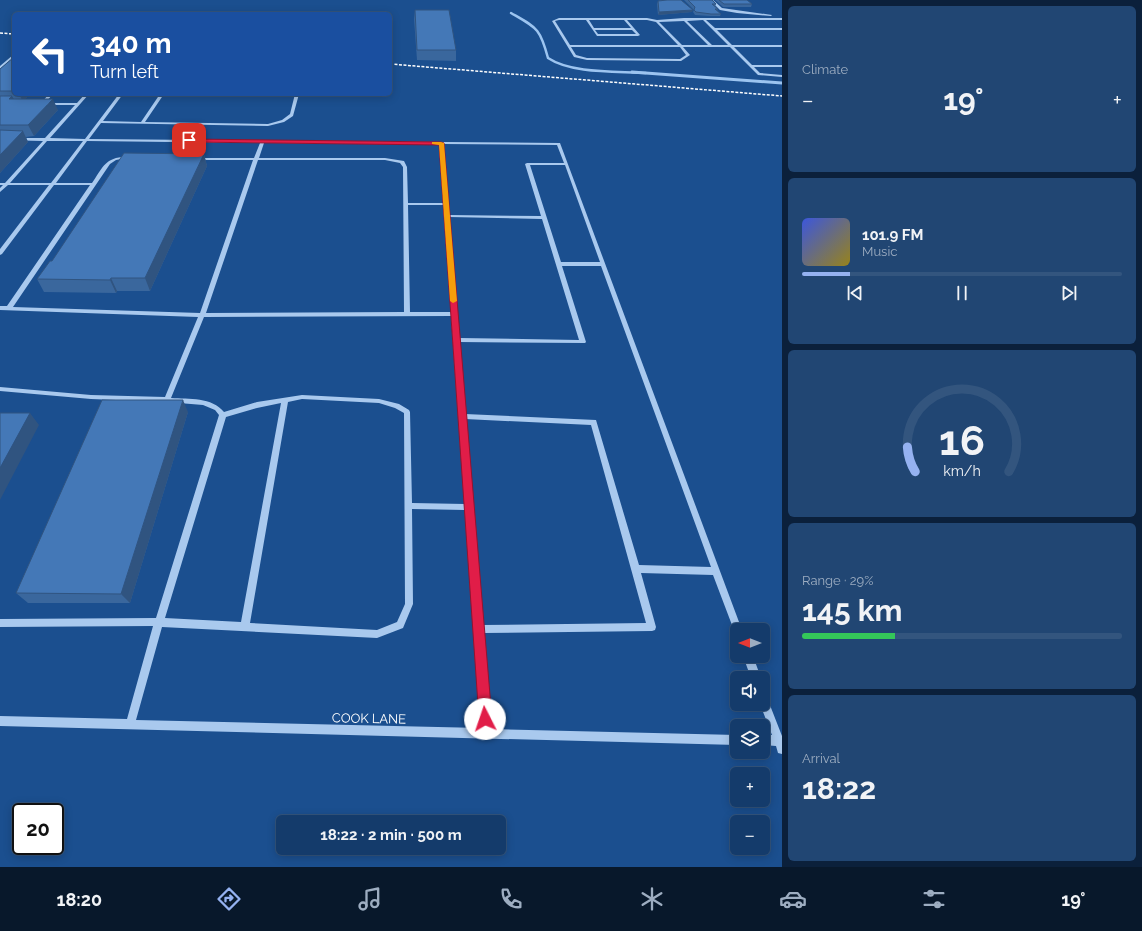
<!DOCTYPE html>
<html lang="en">
<head>
<meta charset="utf-8">
<style>
	body { margin:0; font-family:Raleway,sans-serif; background:#214673; color:#f1f3f6; height:100vh; display:flex; flex-direction:column; font-size:15px; white-space:nowrap }
	* { box-sizing:border-box; margin:0 }
	p { font-size:13px; color:#9dadc1 }
	.icon { flex:none; width:22px; height:22px; fill:none; stroke:currentColor; stroke-width:2; stroke-linecap:round; stroke-linejoin:round }
	.map { position:relative; flex:1; overflow:hidden }
	.panel { display:flex; flex-direction:column; gap:6px; padding:6px; background:#0b203b; width:360px }
	.panel>* { flex:none }
	.top-card { position:absolute; left:12px; top:12px; width:380px; height:84px; border-radius:6px; box-shadow:0 2px 10px #0003,0 0 0 1px #33557e; background:#1a4fa0; color:#fff; overflow:hidden }
	.needle { width:26px; rotate:270deg }
	.buttons { position:absolute; left:730px; top:623px; display:grid; gap:8px }
	.buttons a { display:grid; place-items:center; width:40px; height:40px; border-radius:6px; background:#143b6b; box-shadow:0 2px 10px #0003,0 0 0 1px #33557e; font-size:20px }
	.speed { position:absolute; left:12px; top:803px; display:flex; gap:8px; font-size:20px; font-weight:700; text-align:center }
	.speed>* { display:grid; place-content:center; width:52px; height:52px; border-radius:50%; background:#143b6b; box-shadow:0 2px 10px #0003,0 0 0 1px #33557e; line-height:1 }
	.speed .limit { border:2px solid #111; border-radius:6px; background:#fff; color:#111 }
	.pin { position:absolute; display:grid; place-items:center; width:34px; height:34px; color:#fff; margin:-17px; border-radius:8px; box-shadow:0 2px 6px #0006 }
	.me { position:absolute; width:44px; margin:-22px; rotate:356deg; stroke-linejoin:round; filter:drop-shadow(0 0 3px #0008) }
	.turn { display:flex; align-items:center; gap:14px; height:84px; padding:0 12px; font-size:18px }
	.turn .icon { width:52px; height:52px; stroke-width:2.5 }
	.turn b { display:block; font-size:28px; line-height:34px }
	.big { font-size:30px; font-weight:700; line-height:1.1 }
	.panel .card { flex:1; display:flex; flex-direction:column; justify-content:center; gap:6px; min-width:0; padding:0 14px; border-radius:6px; background:#214673 }
	.panel .dial { align-items:center; gap:0 }
	.dial svg { height:104px; overflow:visible; fill:none; stroke:#33557e; stroke-width:7; stroke-linecap:round; text-anchor:middle }
	.dial text { fill:#f1f3f6; stroke:none }
	.song { display:flex; align-items:center; gap:12px }
	.cover { width:48px; height:48px; border-radius:6px; background:linear-gradient(135deg,hsl(230 70% 55%),hsl(50 70% 35%)) }
	.played { height:4px; border-radius:2px; background:linear-gradient(90deg,#95b2f1 15%,#33557e 15%) }
	.keys { display:flex; justify-content:space-around; direction:ltr }
	.heat { display:flex; justify-content:space-between; align-items:center; font-size:22px; direction:ltr }
	.charge { height:6px; border-radius:3px; background:linear-gradient(90deg,#34c759 29%,#33557e 0) }
	.trip { position:absolute; left:276px; top:815px; width:230px; height:40px; border-radius:6px; background:#143b6b; box-shadow:0 2px 10px #0003,0 0 0 1px #33557e; font-weight:700; line-height:40px; text-align:center }
	.menu { display:flex; height:64px; justify-content:space-around; align-items:center; background:#08182b; color:#9dadc1 }
	.menu .icon { width:28px; height:28px }
	.menu .on { color:#95b2f1 }
	.menu b { font-size:18px; color:#f1f3f6 }
	main { display:flex; flex:1; min-height:0 }
	.map>svg:first-child { display:block }
	.lines { fill:none; stroke-linecap:round; stroke-linejoin:round }
	.stream-far1 { stroke:#9cc4f0; stroke-width:2.5 }
	.stream { stroke:#9cc4f0; stroke-width:3 }
	.minor { fill:#a9c9ee; fill-rule:evenodd }
	.rail { stroke:#fff; stroke-width:1.5; stroke-dasharray:3 1.5; stroke-linecap:butt }
	.wall { fill:#3a679d }
	.shaded-wall { fill:#305480 }
	.building { fill:#4478b7; stroke:#305480 }
	.route { fill:#e11d48; stroke:#92132f }
	.slow { fill:#f59e0b }
	.labels { text-anchor:middle; stroke-width:3; stroke-linejoin:round; paint-order:stroke }
	.near-street-label { font-size:13px; fill:#fff; stroke:#1b4f8f }
</style>
</head>
<body>
<main>
<div class="map">
<svg width="782" height="867" viewBox="0 0 782 867">
	<rect width="100%" height="100%" fill="#1b4f8f"/>
	<g class="lines">
		<path class="stream-far1" d="M511 13C537 28 540 28 548 58 572 74 617 71 646 73"/>
		<path class="stream" d="M632 72 782 83"/>
		<path class="minor" d="M710 0H713L722 8 772 15 771 16 737 13 720 10Z
			M559 18H647L657 20 684 18H782V20H706L715 28H782V30H717L732 45H782V47H734L752 65H782V67H754L760 73 782 75V77L758 75 730 47H683L690 55 681 61 587 60 574 57 552 21ZM559 20H586L597 36H638L640 35 627 20H647L656 22 678 45H570L555 21ZM589 20H624L631 28H594ZM703 20 728 45H712L687 21ZM684 21 708 45H682L659 22ZM595 30H632L636 34H598ZM571 47H680L686 55 680 59 587 58 576 55Z
			M13 55H14V58L0 69V66Z
			M49 94H53L45 103H77L85 94H89L50 138 85 139 119 94H123L103 121 141 122 160 94H164L145 122 268 124 282 120 290 114 295 94H299L293 116 284 122 268 126 101 123 89 139 560 143 742 630H737V634L735 633 713 575 641 573 656 627 655 630 652 631 483 633 491 729 737 735V745L0 726V716L127 719 153 626 0 627V619L156 618 219 415 215 410 203 405 167 402 91 399 0 391V387L91 395 165 397 198 317 0 310V306H7L90 185H54L2 254 0 255V249L49 185H8L0 192V188L3 185H0V183H5L43 141 0 140V138H45L75 105H46L45 103 43 105H41V103ZM47 141H83L51 183H10ZM87 141 260 143 254 158H197L195 159 197 160H253L200 313 13 307 110 164 116 160 131 157C128 156 126 156 122 157 104 159 102 169 92 183H56ZM264 143 439 144 443 203H408L407 167 404 161 385 158H259ZM443 144 557 145 564 163H527L525 164 541 216 449 215ZM258 160H385L400 163 403 167 404 312 206 313ZM530 165H565L600 262H561ZM408 205H443L451 312H410ZM449 217 542 219 579 340 459 338ZM562 266H601L711 567 639 565 596 420 465 414 459 342 585 343 586 342ZM451 316 465 504 412 503 410 412 409 410 399 404 379 399 302 395 257 402 224 412C212 397 189 399 171 398L204 317ZM302 399 379 403 395 408 404 413 405 604 397 622 377 630 250 623 288 402ZM281 403 241 622 165 618 226 417 257 408ZM465 419 591 425 646 623 482 625ZM412 509 465 510 481 728 136 720 162 627 377 638 403 628 413 604Z
			M743 656H753L761 678H751Z
			M763 693 766 695 782 736V754L778 753 776 746 763 745V735H772L760 704H763Z"/>
		<path class="rail" d="M0 33 14 34
			M390 64 782 96"/>
	</g>
	<path class="wall" d="M658 0H681L692 12 658 15 657 4 658 1H661Z
		M684 0H712L716 4 715 6 718 9 717 11 721 14 720 16H710L695 15 693 12 694 10Z
		M715 0H747L752 4 751 7H723Z
		M415 10 456 50V61L417 60 414 19Z
		M14 57V94H30L25 99 58 110 34 136 26 137 28 142 0 173V69Z
		M204 154 207 166 150 291H117L116 293 44 292 37 279 52 261Z
		M188 412 130 603H28L16 593Z"/>
	<path class="shaded-wall" d="M693 10 692 12 658 15 659 12Z
		M19 94H30L23 102Z
		M12 96 18 106 9 99Z
		M53 99 58 110 34 136 28 125Z
		M23 131 28 142 0 173V155Z
		M204 154 207 166 150 291 145 278Z
		M111 278 117 291 116 293 110 280Z
		M183 400 188 412 130 603 121 594Z
		M30 413 39 425 0 500V468Z"/>
	<path class="building" d="M667 0H681L693 10 659 12 658 1Z
		M688 0H712L716 4H712L718 9H715L721 14H711L696 12 694 10 695 7Z
		M719 0H747L752 4H724Z
		M415 10H449L456 50H417Z
		M14 57V91H0V69Z
		M0 96H12L9 99H53L28 125H0Z
		M0 130 23 131 0 155Z
		M124 153 204 154 145 278H111L110 280 37 279 50 261H52Z
		M102 400H183L121 594 16 593Z
		M0 413H30L0 468Z"/>
	<path class="route" d="M188 139 441 142 444 143 492 719 490 724 485 725 481 724 479 719 439 145 189 142 187 140Z"/>
	<path class="slow" d="M432 142H441L444 143 457 301 453 303 450 301 439 145 432 144Z"/>
	<g class="labels">
		<g class="near-street-label">
			<text transform="translate(369 718) rotate(1)" y="5">COOK LANE</text>
		</g>
	</g>
</svg>
<div class="buttons">
<a><svg class="needle" viewBox="-14 -14 28 28"><path d="M0-13l5 13h-10z" fill="#e53935"/><path d="M0 13l5-13h-10z" fill="#9dadc1"/></svg></a>
<a><svg class="icon" aria-label="sound" viewBox="0 0 24 24"><path d="M4 9h4l5-4v14l-5-4H4zM17 9q2 3 0 6"/></svg></a>
<a><svg class="icon" aria-label="layers" viewBox="0 0 24 24"><path d="M12 4l9 5-9 5-9-5zM3 14l9 5 9-5"/></svg></a>
<a>+</a>
<a>−</a>
</div>
<div class="speed"><div class="limit">20</div></div>
<div class="pin" style="left:189px;top:140px;background:#d93025"><svg class="icon" aria-label="arrive" viewBox="0 0 24 24"><path d="M6 21V4h12l-3 4 3 4H6"/></svg></div>
<svg class="me" style="left:485px;top:719px" viewBox="-20 -20 40 40"><circle r="19" fill="#fff"/><path d="M0-13L10 11 0 6-10 11z" fill="#e11d48"/></svg>
<div class="trip">18:22 · 2 min · 500 m</div>
<div class="top-card">
<div class="turn"><svg class="icon" aria-label="left" viewBox="0 0 24 24"><path d="M17 20v-9H6M10 6l-5 5 5 5"/></svg><div><b>340 m</b>Turn left</div></div>
</div>
</div>
<section class="panel">
<div class="card"><p>Climate</p>
<div class="heat"><a>−</a><b class="big">19°</b><a>+</a></div>
</div>
<div class="card">
<div class="song"><i class="cover"></i><div><b>101.9 FM</b><p>Music</p></div></div>
<div class="played"></div>
<div class="keys"><svg class="icon" aria-label="previous" viewBox="0 0 24 24"><path d="M18 5L8 12l10 7zM5 5v14"/></svg><svg class="icon" aria-label="pause" viewBox="0 0 24 24"><path d="M8 5v14M16 5v14"/></svg><svg class="icon" aria-label="next" viewBox="0 0 24 24"><path d="M6 5l10 7-10 7zM19 5v14"/></svg></div>
</div>
<div class="card dial"><svg viewBox="0 0 100 80">
<path d="M14 69A42 42 0 1 1 86 69"/>
<path d="M14 69A42 42 0 0 1 8 50" stroke="#95b2f1"/>
<text x="50" y="56" font-size="32" font-weight="700">16</text>
<text x="50" y="72" font-size="11">km/h</text>
</svg></div>
<div class="card"><p>Range · 29%</p><b class="big">145 km</b><div class="charge"></div></div>
<div class="card"><p>Arrival</p><b class="big">18:22</b></div>
</section>
</main>
<nav class="menu">
<b>18:20</b>
<svg class="icon on" aria-label="directions" viewBox="0 0 24 24"><path d="M12 3l9 9-9 9-9-9zM9 14v-3h6M13 9l2 2-2 2"/></svg>
<svg class="icon" aria-label="music" viewBox="0 0 24 24"><path d="M9 18V5l10-2v13"/><circle cx="6" cy="18" r="3"/><circle cx="16" cy="16" r="3"/></svg>
<svg class="icon" aria-label="phone" viewBox="0 0 24 24"><path d="M5 4h4l2 5-3 2q2 4 5 5l2-3 5 2v4C11 20 4 13 5 4z"/></svg>
<svg class="icon" aria-label="climate" viewBox="0 0 24 24"><path d="M12 3v18M4 7l16 10M4 17L20 7"/></svg>
<svg class="icon" aria-label="car" viewBox="0 0 24 24"><path d="M5 17H2v-5l4-1 3-4h7l3 4 3 1v5h-3M9 17h6M6 11h13"/><circle cx="7" cy="17" r="2"/><circle cx="17" cy="17" r="2"/></svg>
<svg class="icon" aria-label="filters" viewBox="0 0 24 24"><path d="M4 7h16M4 17h16"/><circle cx="9" cy="7" r="2"/><circle cx="15" cy="17" r="2"/></svg>
<b>19°</b>
</nav>
</body>
</html>
